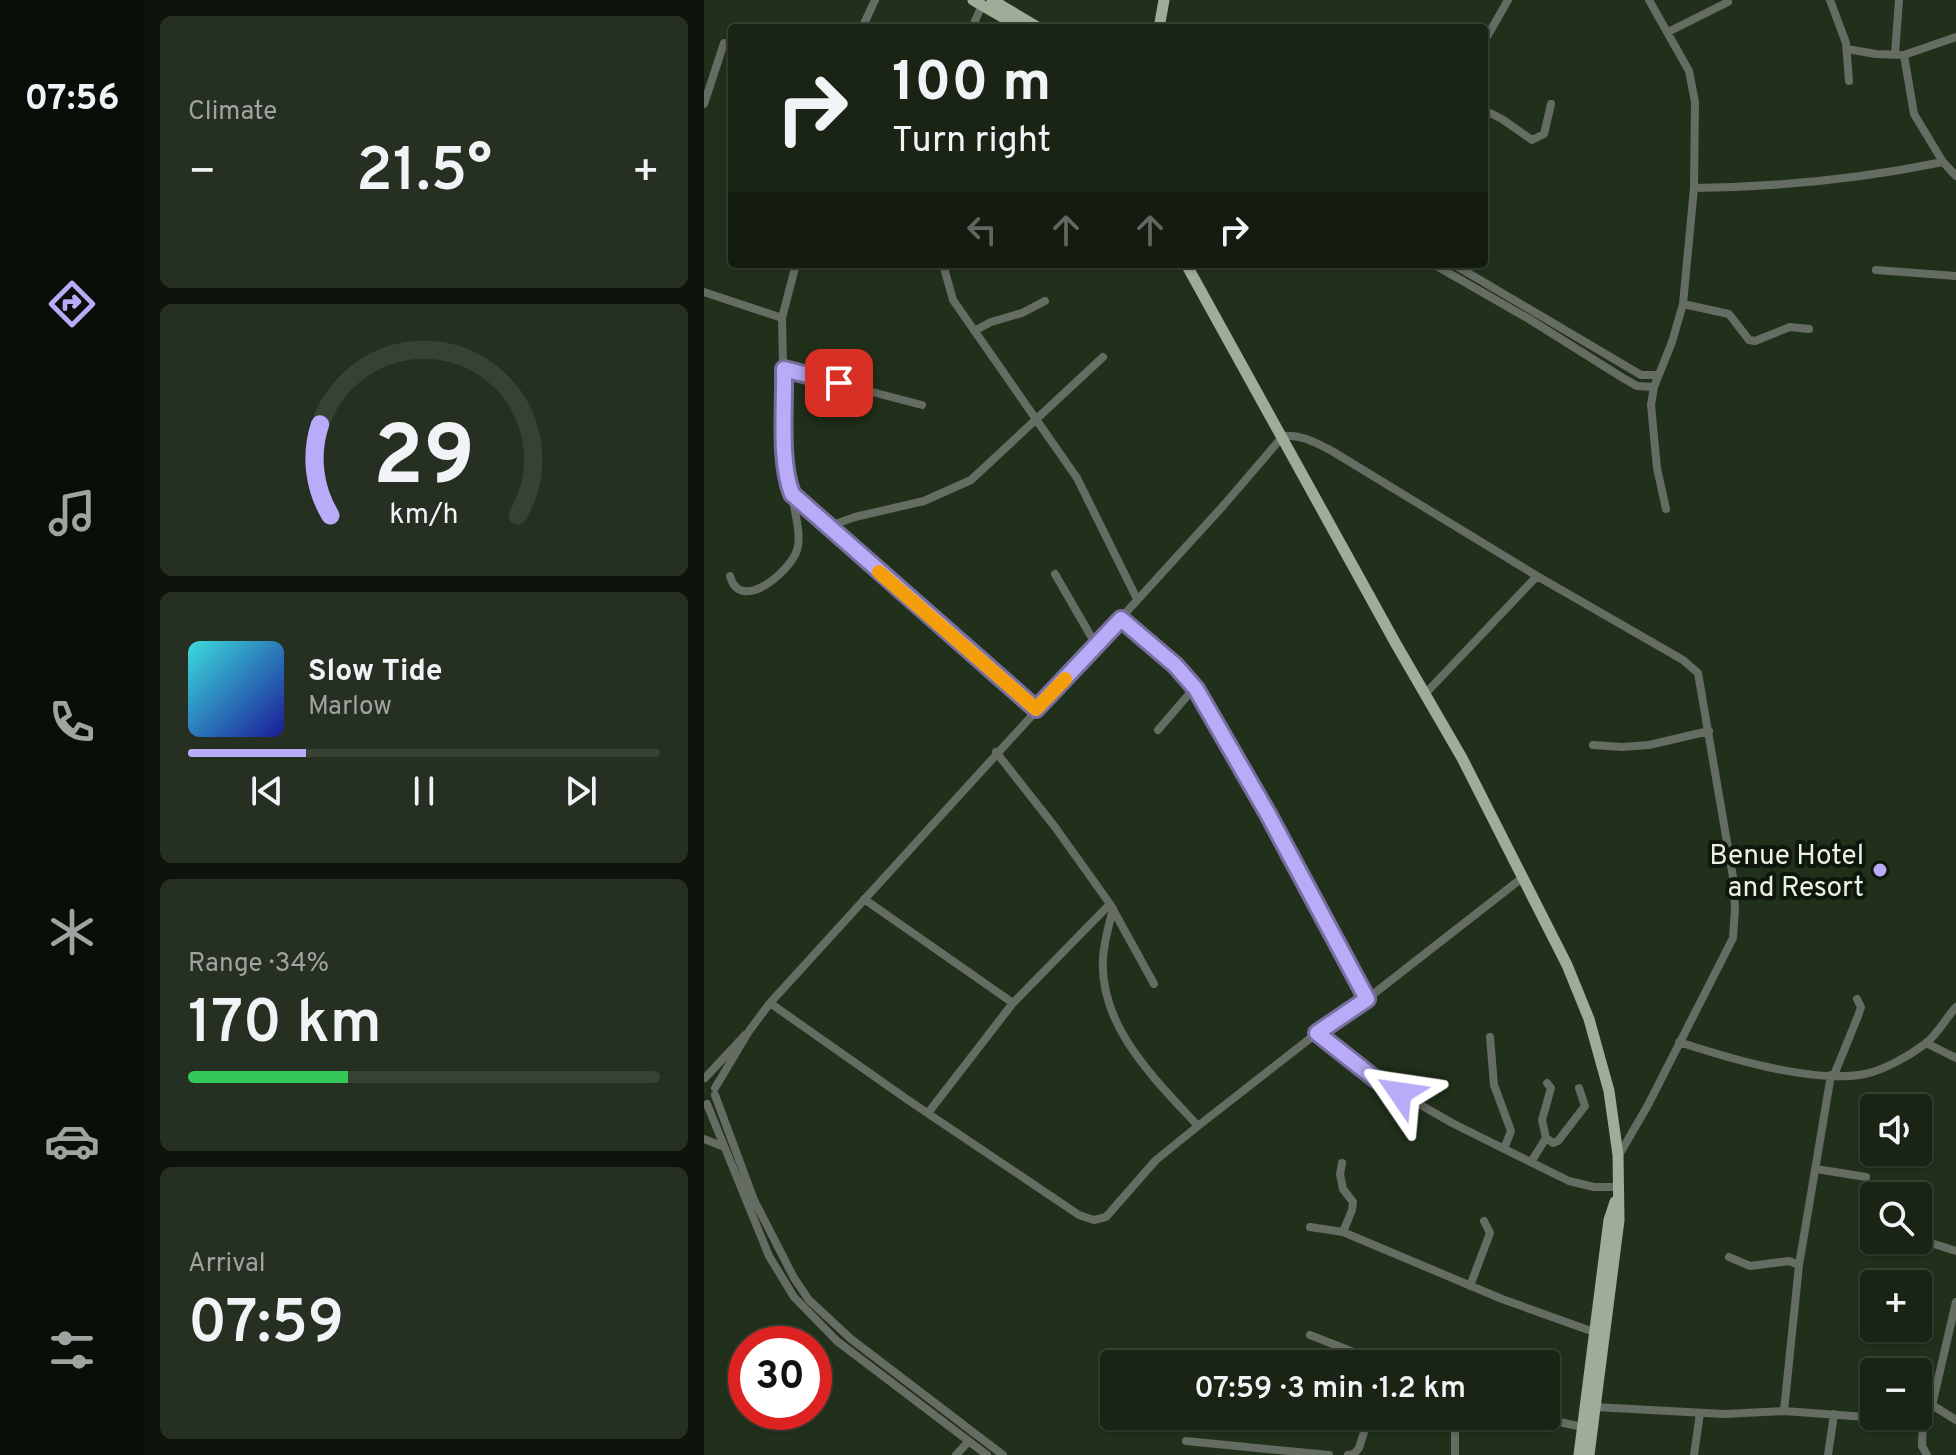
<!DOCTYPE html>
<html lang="en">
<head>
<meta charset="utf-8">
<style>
	body { margin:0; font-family:Overpass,sans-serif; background:#263022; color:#f1f3f6; height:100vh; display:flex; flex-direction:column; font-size:30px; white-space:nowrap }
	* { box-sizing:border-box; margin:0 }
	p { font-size:26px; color:#9fa4a0 }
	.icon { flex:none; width:44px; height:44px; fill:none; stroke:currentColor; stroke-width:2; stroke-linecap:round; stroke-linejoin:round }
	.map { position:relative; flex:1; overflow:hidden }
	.details { display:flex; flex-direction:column; gap:16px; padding:16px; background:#0e140b; width:560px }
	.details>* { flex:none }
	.hud { position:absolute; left:24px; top:24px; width:760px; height:244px; border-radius:8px; box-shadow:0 2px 6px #0004,0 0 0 2px #374134; background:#192414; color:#f1f3f6; overflow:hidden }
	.tools { position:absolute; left:1156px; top:1094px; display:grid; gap:16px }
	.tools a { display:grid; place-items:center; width:72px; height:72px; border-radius:8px; background:#192414; box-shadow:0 2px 6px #0004,0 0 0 2px #374134; font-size:40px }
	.speed { position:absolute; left:24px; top:1326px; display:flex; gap:16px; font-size:40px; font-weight:700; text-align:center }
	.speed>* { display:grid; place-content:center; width:104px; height:104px; border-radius:50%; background:#192414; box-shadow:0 2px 6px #0004,0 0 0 2px #374134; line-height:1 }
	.speed .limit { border:12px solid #d22; background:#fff; color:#111 }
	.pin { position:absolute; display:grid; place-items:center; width:68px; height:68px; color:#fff; margin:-34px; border-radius:16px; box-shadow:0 4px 12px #0006 }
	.me { position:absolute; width:88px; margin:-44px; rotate:302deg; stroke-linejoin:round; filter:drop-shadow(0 0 6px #0008) }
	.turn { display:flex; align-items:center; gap:28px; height:168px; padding:0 32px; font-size:36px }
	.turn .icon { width:104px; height:104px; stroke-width:2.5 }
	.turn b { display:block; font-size:56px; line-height:68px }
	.lanes { display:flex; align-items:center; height:76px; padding:0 32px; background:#0003; justify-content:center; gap:40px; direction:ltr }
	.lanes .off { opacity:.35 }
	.big { font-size:60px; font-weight:600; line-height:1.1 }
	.details .tile { flex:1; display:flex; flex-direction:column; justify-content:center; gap:12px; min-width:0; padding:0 28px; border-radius:12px; background:#263022 }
	.details .dial { align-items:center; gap:0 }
	.dial svg { height:208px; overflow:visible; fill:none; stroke:#374134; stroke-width:7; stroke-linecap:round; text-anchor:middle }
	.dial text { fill:#f1f3f6; stroke:none }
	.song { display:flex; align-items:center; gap:24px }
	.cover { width:96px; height:96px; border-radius:12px; background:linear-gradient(135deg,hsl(180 70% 55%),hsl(240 70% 35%)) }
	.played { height:8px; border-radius:4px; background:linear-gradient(90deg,#b8abf7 25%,#374134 25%) }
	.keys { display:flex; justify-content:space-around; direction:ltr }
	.heat { display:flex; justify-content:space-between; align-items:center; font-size:44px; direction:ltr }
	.charge { height:12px; border-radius:6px; background:linear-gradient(90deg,#34c759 34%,#374134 0) }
	.trip { position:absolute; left:396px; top:1350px; width:460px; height:80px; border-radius:8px; background:#192414; box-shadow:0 2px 6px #0004,0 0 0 2px #374134; font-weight:600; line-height:80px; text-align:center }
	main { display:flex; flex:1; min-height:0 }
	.dock { display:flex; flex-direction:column; width:144px; justify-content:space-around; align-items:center; background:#0a0e08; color:#9fa4a0 }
	.dock .icon { width:56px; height:56px }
	.dock .on { color:#b8abf7 }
	.dock b { font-size:36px; color:#f1f3f6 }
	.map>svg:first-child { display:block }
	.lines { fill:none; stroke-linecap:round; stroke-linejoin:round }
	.minor { stroke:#656c62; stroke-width:8 }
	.major { stroke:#9ead97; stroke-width:11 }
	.route-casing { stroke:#786fa1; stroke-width:20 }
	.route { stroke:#b8abf7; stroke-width:14 }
	.slow { stroke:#f59e0b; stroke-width:14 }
	.poi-dot { fill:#b8abf7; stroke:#0f160c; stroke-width:3 }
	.labels { text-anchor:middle; stroke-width:8; stroke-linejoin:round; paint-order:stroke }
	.poi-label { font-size:28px; fill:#e8f2e4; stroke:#0f160c; text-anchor:end }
</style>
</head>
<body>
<main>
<nav class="dock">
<b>07:56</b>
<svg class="icon on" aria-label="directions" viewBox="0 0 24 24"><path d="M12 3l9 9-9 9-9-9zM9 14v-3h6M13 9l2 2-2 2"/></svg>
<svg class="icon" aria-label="music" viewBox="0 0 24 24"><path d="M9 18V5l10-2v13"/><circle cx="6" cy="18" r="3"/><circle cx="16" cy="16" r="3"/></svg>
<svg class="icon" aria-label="phone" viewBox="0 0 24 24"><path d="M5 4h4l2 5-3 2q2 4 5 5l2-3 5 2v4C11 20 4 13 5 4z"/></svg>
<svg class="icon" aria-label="climate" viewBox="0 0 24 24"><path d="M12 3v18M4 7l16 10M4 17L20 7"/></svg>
<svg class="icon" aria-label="car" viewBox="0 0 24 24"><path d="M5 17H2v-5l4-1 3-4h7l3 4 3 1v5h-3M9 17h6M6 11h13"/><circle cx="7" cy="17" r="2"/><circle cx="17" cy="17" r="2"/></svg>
<svg class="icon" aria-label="filters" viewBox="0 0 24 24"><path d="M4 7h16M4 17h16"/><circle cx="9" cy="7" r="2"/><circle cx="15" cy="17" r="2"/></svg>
</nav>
<section class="details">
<div class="tile"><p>Climate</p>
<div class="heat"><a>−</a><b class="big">21.5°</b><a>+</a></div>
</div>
<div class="tile dial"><svg viewBox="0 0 100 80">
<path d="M14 69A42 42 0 1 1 86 69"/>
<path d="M14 69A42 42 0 0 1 10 34" stroke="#b8abf7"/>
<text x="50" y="56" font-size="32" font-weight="700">29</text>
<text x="50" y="72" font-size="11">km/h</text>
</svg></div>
<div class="tile">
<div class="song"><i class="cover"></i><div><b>Slow Tide</b><p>Marlow</p></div></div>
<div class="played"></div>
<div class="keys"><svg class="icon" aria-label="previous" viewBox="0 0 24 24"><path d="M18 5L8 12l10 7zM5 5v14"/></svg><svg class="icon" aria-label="pause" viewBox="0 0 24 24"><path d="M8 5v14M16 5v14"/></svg><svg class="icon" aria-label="next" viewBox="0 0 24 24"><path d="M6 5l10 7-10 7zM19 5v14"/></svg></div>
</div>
<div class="tile"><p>Range · 34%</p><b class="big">170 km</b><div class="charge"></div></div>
<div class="tile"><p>Arrival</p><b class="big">07:59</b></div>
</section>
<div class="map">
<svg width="1252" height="1455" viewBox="0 0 1252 1455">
	<rect width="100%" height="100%" fill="#21301b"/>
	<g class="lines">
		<path class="minor" d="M945 0 985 71 991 102 990 188 979 304 968 342 950 387 947 405 953 468 962 509
			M1126 0 1142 43 1145 81
			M158 28 171 0
			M268 28 278 5
			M964 32 1024 2
			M780 42 804 0
			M1143 49 1172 54 1200 55 1252 37
			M1191 54 1195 0
			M1200 55 1210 114 1239 162 1252 176
			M0 104 20 43
			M780 110 798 119 828 140 840 134 847 104
			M990 188C1074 187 1156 179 1239 162
			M92 264 78 318 81 458 83 482 88 494 332 709
			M239 264 249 300 373 478 433 599
			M729 264 825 319 919 378 933 386 950 387
			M749 264 937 375H954
			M1172 270 1252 276
			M0 292 78 318
			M979 304 1025 314 1045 340 1051 341 1086 327 1105 329
			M270 331 287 322 318 313 341 301
			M80 369 218 405
			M123 527 151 517 220 501 267 480 399 357
			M351 574 392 645
			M26 576C36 614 86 572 93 550 98 535 90 510 88 494
			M417 619 471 665 492 689 564 814 663 999
			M721 694 833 576
			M454 730 491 687
			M889 745 918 747 945 745 1005 731
			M292 752 351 827 406 904 450 984
			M160 899 309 1003
			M409 909C405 925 400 941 399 958 395 1027 451 1079 494 1126
			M66 1003 204 1100 375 1215 390 1220 402 1217 452 1160 494 1126 613 1033 663 999 818 878
			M613 1033 670 1078 748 1123 865 1181 890 1187H913
			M786 1037 790 1085 807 1131 800 1149
			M975 1042C1024 1058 1109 1084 1161 1074 1180 1070 1205 1056 1221 1044 1233 1035 1242 1018 1252 1007
			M1222 1043 1252 1058
			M1130 1075 1154 1016 1157 1007 1153 999
			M1 1078 41 1035
			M843 1083 847 1088 838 1120 842 1138 849 1143 854 1141 881 1106 875 1088
			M11 1088 45 1031 66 1003 519 506 579 436C597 434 612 443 628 451L833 576 979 660 994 673 1029 877 1031 909 1029 938 944 1105 915 1155
			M11 1095 50 1200 90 1278 105 1300 147 1339 299 1455
			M3 1104 65 1256 90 1297 133 1341 283 1455
			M224 1113 309 1003 406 904
			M0 1139 18 1146
			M827 1162 842 1138
			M638 1163 636 1174 639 1189 649 1202 648 1210 639 1232
			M1112 1169 1162 1177
			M606 1227 639 1232 798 1299 890 1332
			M1214 1239 1252 1251
			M1025 1257 1046 1266 1085 1261 1095 1265
			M766 1286 786 1233 780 1221
			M606 1335 680 1364
			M1228 1405 1252 1420
			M891 1407 1020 1414 1080 1411 1216 1421 1223 1416 1228 1405 1252 1302
			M1080 1411 1095 1265 1127 1075
			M751 1416V1455
			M828 1416 878 1427
			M1219 1420 1218 1446 1223 1455
			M482 1441 625 1455
			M252 1455 264 1442
			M644 1455 650 1454 655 1448 665 1416
			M990 1455 996 1413
			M1124 1455 1130 1414"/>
		<path class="major" d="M269 0 317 28
			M288 0 335 28
			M455 28 460 0
			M482 264 692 644 758 758 863 965 885 1019 905 1091 914 1155 915 1220 885 1455
			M875 1455 905 1220 911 1202"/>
	</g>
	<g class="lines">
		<defs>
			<path id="route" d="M135 383 80 369C81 406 75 461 88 494L332 709 417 619 471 665 492 689 564 814 663 999 613 1033 670 1078 696 1093"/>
		</defs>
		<use href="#route" class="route-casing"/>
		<use href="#route" class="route"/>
		<path class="slow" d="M175 572 332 709 361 679"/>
	</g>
	<circle class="poi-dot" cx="1176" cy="870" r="8"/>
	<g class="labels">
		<g class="poi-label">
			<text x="1160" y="864">Benue Hotel<tspan x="1160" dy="32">and Resort</tspan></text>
		</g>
	</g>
</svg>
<div class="tools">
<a><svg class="icon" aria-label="sound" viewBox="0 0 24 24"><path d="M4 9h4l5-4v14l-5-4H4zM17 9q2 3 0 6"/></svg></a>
<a><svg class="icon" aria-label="search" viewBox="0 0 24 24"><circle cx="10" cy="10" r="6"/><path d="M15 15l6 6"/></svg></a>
<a>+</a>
<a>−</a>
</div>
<div class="speed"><div class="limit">30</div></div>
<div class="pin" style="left:135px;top:383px;background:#d93025"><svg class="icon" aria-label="arrive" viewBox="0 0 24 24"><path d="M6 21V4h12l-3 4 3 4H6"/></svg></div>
<svg class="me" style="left:696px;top:1093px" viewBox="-20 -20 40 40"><path d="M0-17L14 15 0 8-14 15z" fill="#b8abf7" stroke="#fff" stroke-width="4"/></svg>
<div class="trip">07:59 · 3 min · 1.2 km</div>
<div class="hud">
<div class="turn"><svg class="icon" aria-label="right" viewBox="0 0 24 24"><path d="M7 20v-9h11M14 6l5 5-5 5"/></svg><div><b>100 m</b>Turn right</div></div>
<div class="lanes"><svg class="icon off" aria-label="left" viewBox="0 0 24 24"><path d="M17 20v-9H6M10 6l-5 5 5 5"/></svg><svg class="icon off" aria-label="ahead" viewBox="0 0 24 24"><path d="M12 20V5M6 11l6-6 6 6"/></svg><svg class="icon off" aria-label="ahead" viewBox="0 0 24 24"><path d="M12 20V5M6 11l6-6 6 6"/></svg><svg class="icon" aria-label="right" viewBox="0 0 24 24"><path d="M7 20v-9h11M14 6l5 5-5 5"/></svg></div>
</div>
</div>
</main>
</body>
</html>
